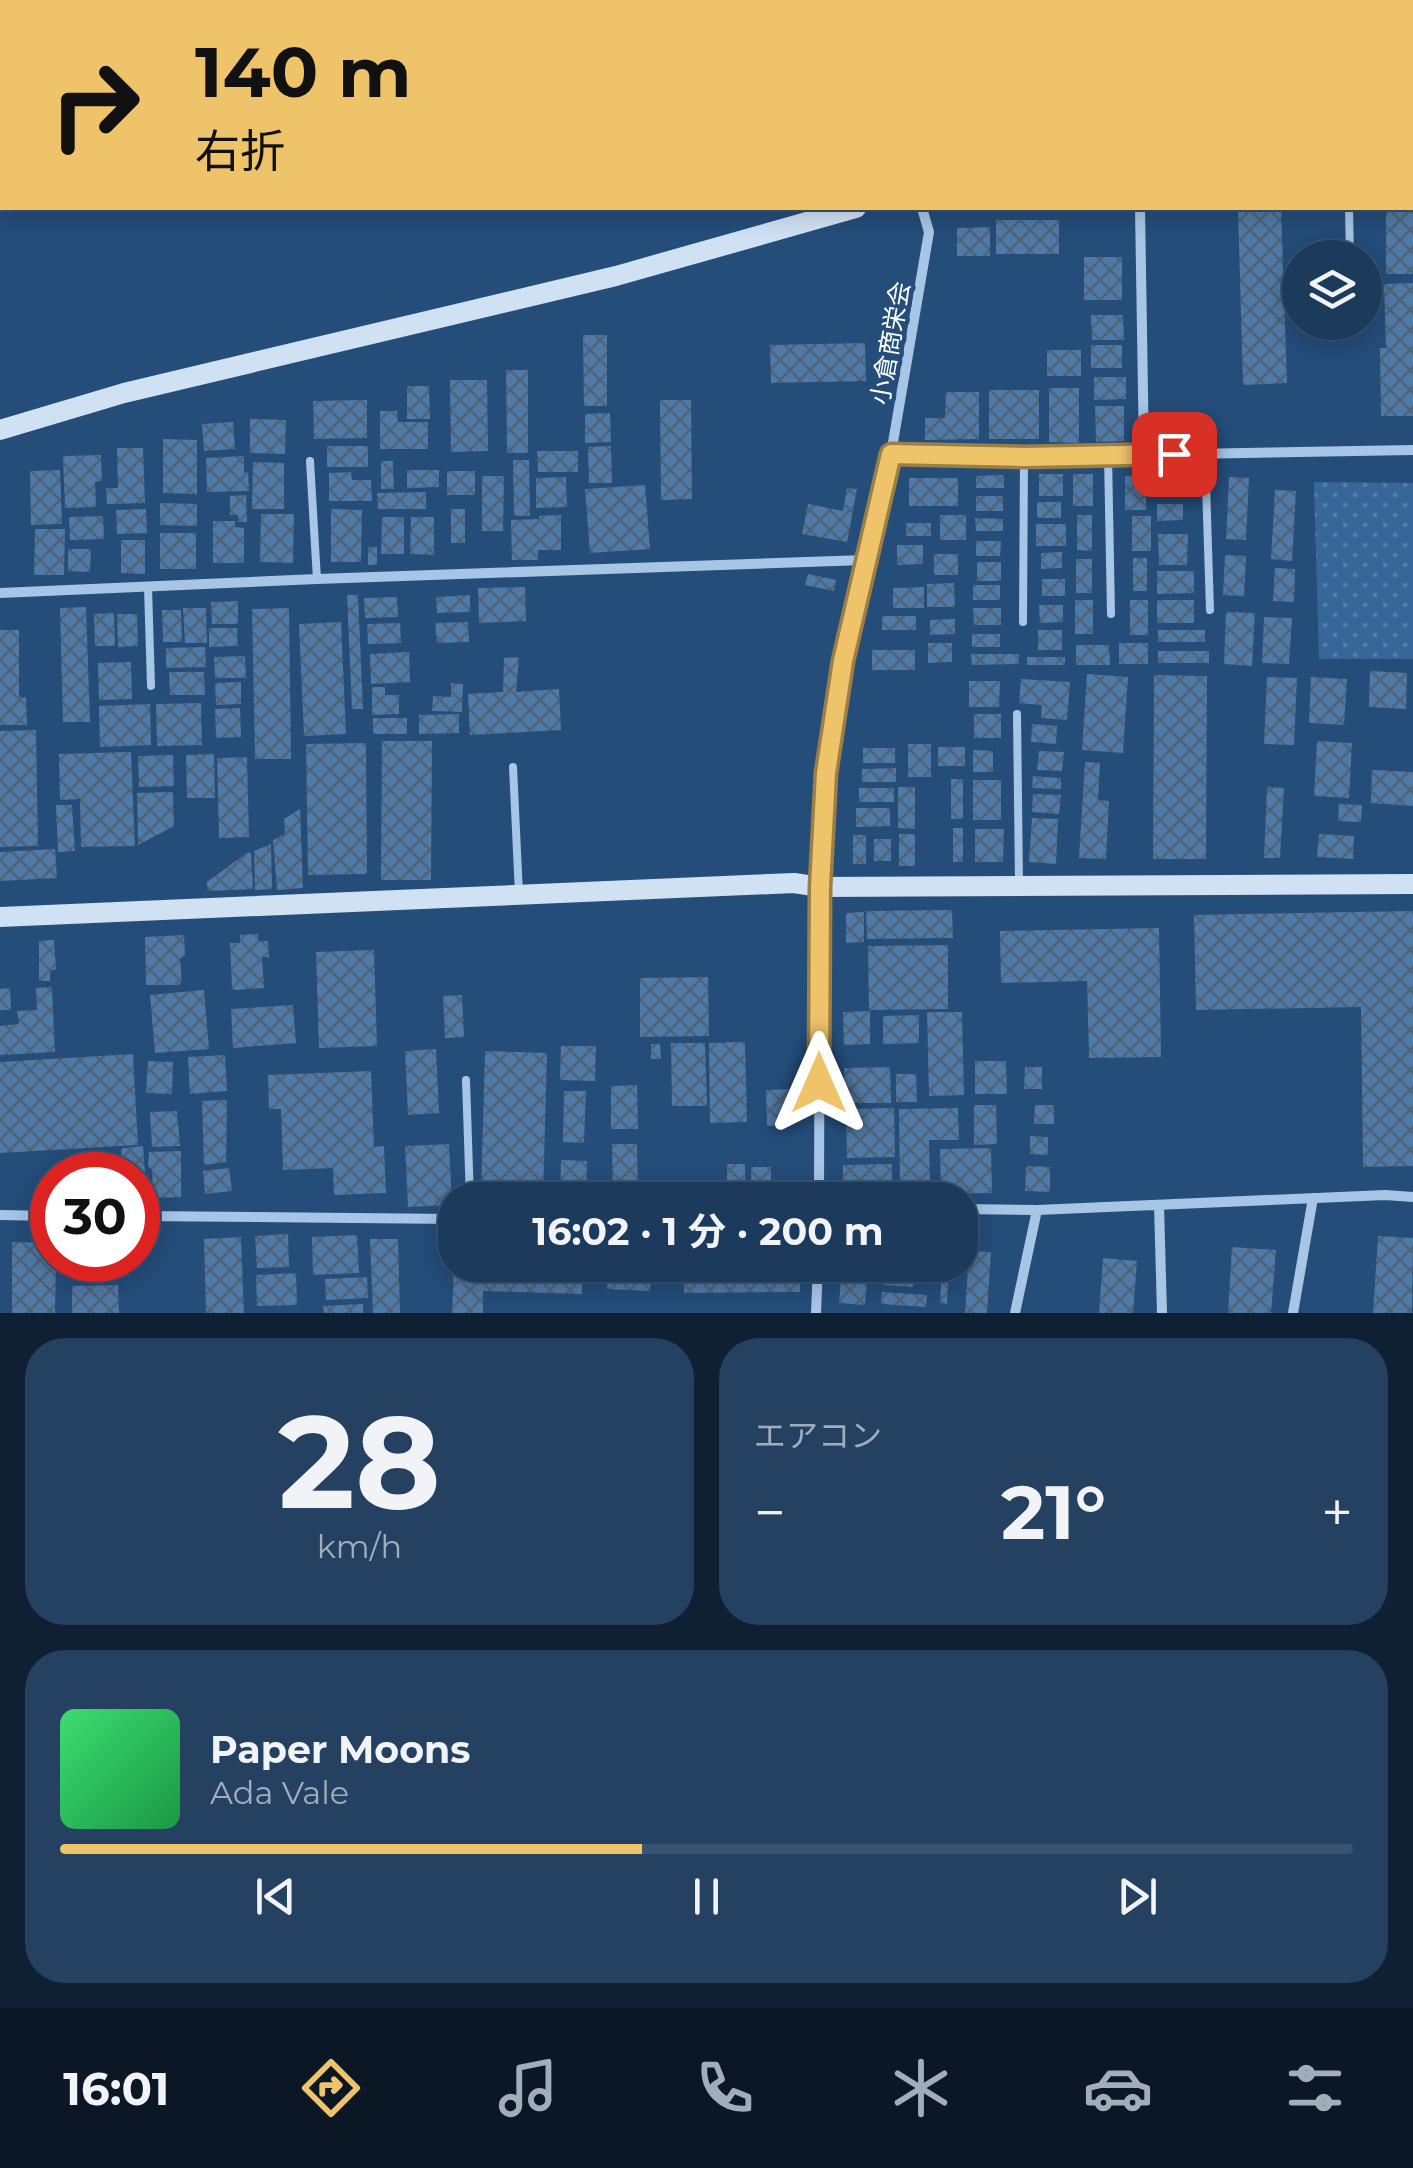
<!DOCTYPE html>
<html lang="ja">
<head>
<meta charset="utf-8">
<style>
	body { margin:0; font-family:Montserrat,"Noto Sans JP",sans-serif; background:#244162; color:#f1f3f6; height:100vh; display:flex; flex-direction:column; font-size:38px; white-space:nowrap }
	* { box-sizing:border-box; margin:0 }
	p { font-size:32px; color:#a0adbb }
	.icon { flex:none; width:55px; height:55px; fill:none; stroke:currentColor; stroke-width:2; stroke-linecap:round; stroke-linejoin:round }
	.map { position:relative; height:1313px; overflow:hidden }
	.panel { display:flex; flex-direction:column; gap:25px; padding:25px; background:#0f2033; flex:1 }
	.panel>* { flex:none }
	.hud { position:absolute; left:0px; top:0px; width:1415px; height:210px; box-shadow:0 5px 25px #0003,0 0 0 2px #395472; background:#efc36a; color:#111; overflow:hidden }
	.buttons { position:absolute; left:1282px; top:240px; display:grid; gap:20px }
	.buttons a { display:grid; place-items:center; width:100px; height:100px; border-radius:50%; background:#1b3a5c; box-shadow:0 5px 25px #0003,0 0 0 2px #395472; font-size:50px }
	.speed { position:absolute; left:30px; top:1152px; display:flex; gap:20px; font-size:50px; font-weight:700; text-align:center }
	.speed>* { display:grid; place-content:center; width:130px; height:130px; border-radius:50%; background:#1b3a5c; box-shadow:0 5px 25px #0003,0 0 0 2px #395472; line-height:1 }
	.speed .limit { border:15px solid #d22; background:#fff; color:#111 }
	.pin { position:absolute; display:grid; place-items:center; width:85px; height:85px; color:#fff; margin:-42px; border-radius:20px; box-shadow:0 5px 15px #0006 }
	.me { position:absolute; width:110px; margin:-55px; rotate:0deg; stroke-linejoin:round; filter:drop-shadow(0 0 8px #0008) }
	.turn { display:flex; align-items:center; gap:35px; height:210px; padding:0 30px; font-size:45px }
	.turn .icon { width:130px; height:130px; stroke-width:2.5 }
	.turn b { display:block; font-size:70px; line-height:85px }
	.big { font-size:75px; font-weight:700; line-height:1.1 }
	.panel .widget { flex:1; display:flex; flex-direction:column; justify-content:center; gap:15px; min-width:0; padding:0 35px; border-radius:40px; background:#244162 }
	.panel .dial { align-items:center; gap:0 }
	.dial b { font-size:130px; line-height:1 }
	.song { display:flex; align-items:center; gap:30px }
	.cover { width:120px; height:120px; border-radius:15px; background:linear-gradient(135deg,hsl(140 70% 55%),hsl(140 70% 35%)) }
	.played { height:10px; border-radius:5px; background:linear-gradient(90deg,#efc36a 45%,#395472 45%) }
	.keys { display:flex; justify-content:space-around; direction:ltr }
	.heat { display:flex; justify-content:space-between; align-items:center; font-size:55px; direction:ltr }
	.panel .tiles { flex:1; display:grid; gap:25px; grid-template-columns:1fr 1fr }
	.widget:last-child { grid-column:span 2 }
	.trip { position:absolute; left:438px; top:1182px; width:540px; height:100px; border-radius:40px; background:#1b3a5c; box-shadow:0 5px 25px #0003,0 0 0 2px #395472; font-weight:700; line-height:100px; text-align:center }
	.menu { display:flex; height:160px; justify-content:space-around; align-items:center; background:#0b1725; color:#a0adbb }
	.menu .icon { width:70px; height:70px }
	.menu .selected { color:#efc36a }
	.menu b { font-size:45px; color:#f1f3f6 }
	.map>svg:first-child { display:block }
	.green { fill:url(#green-dots) }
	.building { fill:url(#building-cross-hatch) }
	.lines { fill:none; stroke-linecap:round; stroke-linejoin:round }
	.lane { stroke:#a7c5e4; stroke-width:8 }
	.street { stroke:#a7c5e4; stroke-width:10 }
	.secondary { stroke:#d0e1f4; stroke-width:20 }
	.route-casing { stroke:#9b7f45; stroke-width:25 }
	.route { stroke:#efc36a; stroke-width:18 }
	.labels { text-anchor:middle; stroke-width:9; stroke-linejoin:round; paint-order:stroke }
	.street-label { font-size:25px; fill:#fff; stroke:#244d7a }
</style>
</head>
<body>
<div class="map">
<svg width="1413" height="1313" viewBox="0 0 1413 1313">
	<defs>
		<pattern id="green-dots" width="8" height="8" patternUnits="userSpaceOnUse" patternTransform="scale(2.5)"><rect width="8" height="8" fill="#376798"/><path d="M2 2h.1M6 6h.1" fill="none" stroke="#557ea7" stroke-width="1.8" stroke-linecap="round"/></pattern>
		<pattern id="building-cross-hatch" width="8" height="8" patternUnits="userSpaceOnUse" patternTransform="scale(2.5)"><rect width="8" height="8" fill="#507aa6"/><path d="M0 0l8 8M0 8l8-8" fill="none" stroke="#4e6379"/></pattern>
	</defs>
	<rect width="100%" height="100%" fill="#244d7a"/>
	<path class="green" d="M1314 482 1413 483V659H1319Z"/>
	<path class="building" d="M1238 208H1281L1287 383 1243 385Z
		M1386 208H1413V274H1386Z
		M996 220H1059V254H996Z
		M990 227V256H957V228Z
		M1084 257H1122V300H1084Z
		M1413 283V416H1381L1380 348H1386L1384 284Z
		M1091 315H1123L1124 340H1092Z
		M583 335H607V406H584Z
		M865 343 866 381 771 383 770 345Z
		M1091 345H1122V368H1091Z
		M1047 350H1081V376H1047Z
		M506 370H528V453H507Z
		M1094 377H1126V399L1094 400Z
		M450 380H487L488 451 451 452Z
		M407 386H429L430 419H407Z
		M1049 388H1079V443L1049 442Z
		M989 390H1039V439H989Z
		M946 392H979V439L925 440V418H945Z
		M367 400V438L314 439 313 401Z
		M660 400H691L692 499 661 500Z
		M1095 406H1124V441L1096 442Z
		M380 411H397L398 422H428V449H380Z
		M610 413 611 442 585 443V414Z
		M250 419 286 420 285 454 250 453Z
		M233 422 235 449 204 451 202 424Z
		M163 439 197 440V494L163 493Z
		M327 446H368V467H327Z
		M611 446 612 483H589L588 447Z
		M117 448H143L145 503 107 504 106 488H118Z
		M537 451H578V472H538Z
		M101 455 102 481 95 482 96 507 65 508 63 456Z
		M244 456V473L248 472 249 491 207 492 206 458Z
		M513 460H529L530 516H514Z
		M381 461H393L394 489H381Z
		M253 462 284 463V509H252Z
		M1158 468H1185L1184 493H1158Z
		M60 470 62 524 31 525 30 471Z
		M407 470H439V487L407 488Z
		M447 471H475V495H447Z
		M351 472 352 480H371L372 501H329V473Z
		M1039 474H1063V496H1039Z
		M1073 474H1093V506H1073Z
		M1004 475V488H976V476Z
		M482 476H504L503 531H482Z
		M1125 476H1146V510H1125Z
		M566 477 567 507 536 508V478Z
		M1229 477 1249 478 1246 540 1226 539Z
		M909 478H958V506H909Z
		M645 485 650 549 590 553 585 489Z
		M847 488 857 489 847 542 802 534 808 504 843 511Z
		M1275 490 1296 491 1292 561 1271 559Z
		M426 492V509H378L377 493Z
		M246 495 247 522H238V515H230V496Z
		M976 496H1003V511H976Z
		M1037 502H1061V518H1037Z
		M160 503 197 504V526L160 525Z
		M1157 504H1183V520L1157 521Z
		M146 509 147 533 117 534 116 510Z
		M331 509 362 510 361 562H331Z
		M451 509H465V543H451Z
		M261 514H294L293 563 260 562Z
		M561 515V550H538V560H512L511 520 539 519V516Z
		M940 515H966V540H940Z
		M1077 515H1092V551L1077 550Z
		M103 516 104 539 70 540 69 517Z
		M1132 516H1151V551H1132Z
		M382 517H404V554H381Z
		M411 517H434V555L410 554Z
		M975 518 1003 519V531H976Z
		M213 521H235V527L244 528V563H213Z
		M906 523H931V536H906Z
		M1036 524H1066V546H1036Z
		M35 529H65L64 575H34Z
		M160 533H196V569H160Z
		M1158 534H1188L1187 565H1159Z
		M121 540H145V574L121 573Z
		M976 541H1001L1000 556H976Z
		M897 545H923V564L897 565Z
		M368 547H377V565H368Z
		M68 549H91L90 572 68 571Z
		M1062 552V568L1041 569V553Z
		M934 554H958V575H934Z
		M1225 555 1246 556 1244 596 1223 595Z
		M1133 558H1147V591H1133Z
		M1076 559H1092V593H1076Z
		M977 562H1001V581H977Z
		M1275 568 1295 569 1294 602 1273 601Z
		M1157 571H1194V593L1157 594Z
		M808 574 836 580 834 591 805 585Z
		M1042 579H1065V596H1042Z
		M954 583 955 607H927V584Z
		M973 585H1000V600H973Z
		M525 587 526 621 479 623 478 588Z
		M924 587V608H893V588Z
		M347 595H358L363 709H352Z
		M470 595V612L437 613 436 597Z
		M397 597 398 617 365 618 364 598Z
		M1075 600H1093V634H1075Z
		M1130 600H1148V635H1130Z
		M1157 600H1194V623H1157Z
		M238 601V624H212L211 602Z
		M1039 605H1063V622L1040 623Z
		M86 607 90 722H63L60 608Z
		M183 608H206L207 643H185Z
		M289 608 291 759H255L252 609Z
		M973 608H1001V625H974Z
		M162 610H181L182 642H163Z
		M1226 612 1255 613 1252 666 1224 664Z
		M114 613 115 646H95L94 614Z
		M117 614H137L138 646 118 647Z
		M882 616H916V630H882Z
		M1264 617 1292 618 1289 664 1262 663Z
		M955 619V634L930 635V620Z
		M341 622 346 734 304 736 299 624Z
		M468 622 469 642 437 643 435 623Z
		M400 623 401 643 368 644 367 624Z
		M209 628H237L238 646 209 647Z
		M0 630H19V697H26L27 725H0Z
		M1038 630H1062V650H1038Z
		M1158 630H1205V642H1158Z
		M972 634H1000V647H972Z
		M928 643H952V662L928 663Z
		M1119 643H1148V664H1119Z
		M1076 645H1109L1110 665H1076Z
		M205 647 206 667 166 668V648Z
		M872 650H915V670H872Z
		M1158 651H1209V663H1158Z
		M409 652 410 682 371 684 370 654Z
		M971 654H1019V664L972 665Z
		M245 656 246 678H215L214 657Z
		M519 657 516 692 559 689 561 730 470 735 468 694 503 692 504 658Z
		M1027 657H1065V665H1027Z
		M131 662 132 699 99 700 98 663Z
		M1370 671 1407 673 1406 709 1369 707Z
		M169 672H204L205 695H170Z
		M1087 674 1128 677 1123 753 1082 750Z
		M1154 675 1207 676 1206 859H1153Z
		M1267 677 1297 678 1294 745 1264 744Z
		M1311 677 1347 679 1344 725 1309 723Z
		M1021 679 1070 682 1067 720 1041 718 1042 705 1019 703Z
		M969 681H1000L999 707H969Z
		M241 682V704L216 705 215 683Z
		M451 683 463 684 462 712 432 711 433 696 451 697Z
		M372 687H385V695H399V714L372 715Z
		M201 703 202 745 157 746 156 704Z
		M150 704 151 745 100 747 99 706Z
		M240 708 241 737 216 738 215 709Z
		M459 714V733L419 734V715Z
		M974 714H1001V738H974Z
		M373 718H407V734H373Z
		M1032 724 1057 726 1056 744 1031 742Z
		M36 730 38 846 0 847V731Z
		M382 741H432L431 880H381Z
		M1317 741 1352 743 1349 798 1314 796Z
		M366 743 367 874 308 875 306 744Z
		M908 744H931V777H908Z
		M938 747H965V766H938Z
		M863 748H895V763H863Z
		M973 750 993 751V772H973Z
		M1039 751 1064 752 1062 771 1037 770Z
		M131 752 135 846 81 847 80 799 60 800 59 754Z
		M214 754 215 798H187L186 755Z
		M173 755 174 786 139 787 138 756Z
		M247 757 249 837 219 838 217 758Z
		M1085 762 1100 763 1098 800 1109 801 1106 859 1079 858Z
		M896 768V782H862V769Z
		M1372 770 1413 772V806L1371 803Z
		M1033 776 1061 778V789L1032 788Z
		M951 779H963V819H951Z
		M973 780H1001V820H973Z
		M898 787H915V829L898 828Z
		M1267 787 1284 788 1280 858H1264Z
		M859 788H894V802H859Z
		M173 792 174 826 138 845 137 793Z
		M1033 794 1061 795 1059 814 1032 812Z
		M1339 804 1362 805 1361 822 1338 821Z
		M56 805H72L75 851 58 852Z
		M856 808H890V826L856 827Z
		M300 809 303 888 277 890 273 840 285 834 284 819Z
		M1032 818 1058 819 1056 864 1029 862Z
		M953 828H963V862H953Z
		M975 829H1004L1003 862H975Z
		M899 834H915V866H899Z
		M1319 834 1354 836 1353 859 1317 857Z
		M853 835H866V864H853Z
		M874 839H891V861H874Z
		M271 844 272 889 255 890 254 851Z
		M55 849 57 878 0 881V852Z
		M248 852 251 853 253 889 210 891 207 889V882Z
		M952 910 953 938 867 939 866 911Z
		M1413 911V1166L1363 1167 1361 1007 1196 1010 1194 915Z
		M864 912V942L846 943V913Z
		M1159 928 1161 1057 1089 1058 1087 981 1001 983 1000 931Z
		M258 934V941H268L269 957H262L264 988 235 990 232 988 230 943H240V935Z
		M184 935 185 956 180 959 182 981 179 985H146L145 937Z
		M54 940 56 969 50 971V981H39V941Z
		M948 945V1009L869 1010 868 946Z
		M374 950 377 1046 319 1048 316 952Z
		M708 977 709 1036 640 1037V978Z
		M52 987 55 1052 0 1055V1026L19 1024 17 1011 37 1010 36 988Z
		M10 988 11 1010H0V989Z
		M204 990 209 1049 155 1053 150 995Z
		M462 995 464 1037 445 1038 443 996Z
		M293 1005 296 1043 233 1048 231 1009Z
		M870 1011V1044L844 1045 843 1012Z
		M927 1012H962L964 1095 929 1096Z
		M919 1015V1043L883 1044V1016Z
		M745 1042 747 1122 710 1123 709 1043Z
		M671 1043H705L707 1106H672Z
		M651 1044H660L661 1059H651Z
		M561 1046H596L595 1081 560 1080Z
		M436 1049 439 1113 408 1115 405 1051Z
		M485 1051 547 1053 543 1198 481 1196Z
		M133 1054 138 1145 0 1153V1062Z
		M225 1055 227 1091 190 1094 188 1057Z
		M148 1061 173 1062 172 1094 146 1093Z
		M975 1061H1006L1007 1094H975Z
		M890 1067 891 1103H845L844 1068Z
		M1025 1067H1042V1089H1024Z
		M371 1071 374 1147 384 1146 386 1193 334 1195 333 1168 283 1170 281 1109H269L268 1075Z
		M896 1074H916L917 1102H896Z
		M637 1085 638 1129H611V1086Z
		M790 1089 791 1125 767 1126 766 1090Z
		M564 1091H586L584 1143 563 1142Z
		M225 1100 227 1102 226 1162 204 1165 202 1101Z
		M974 1105H996L997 1144 974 1145Z
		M1035 1105H1054V1124H1034Z
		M894 1108 895 1157 847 1158 846 1109Z
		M958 1108 959 1140H929L930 1185H900L899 1109Z
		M177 1111 180 1146 152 1147 150 1112Z
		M1030 1136 1048 1137V1155L1030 1154Z
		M449 1144 452 1205 408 1207 405 1146Z
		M612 1144H637L638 1197 613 1198Z
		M143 1146 147 1200 138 1201V1175H123L121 1150 123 1148Z
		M991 1148 992 1193 941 1194 940 1149Z
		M181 1151V1197L153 1198 152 1170 148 1166 149 1152Z
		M561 1160 587 1161 586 1200 560 1199Z
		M727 1164H745L746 1200H727Z
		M892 1164V1196L843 1197V1165Z
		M1026 1166 1050 1167V1192L1025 1191Z
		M751 1167H771V1200H752Z
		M229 1168 232 1191 205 1194 203 1171Z
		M288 1234 289 1267 257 1268 255 1236Z
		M357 1235 359 1273 313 1275 312 1237Z
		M1378 1236 1413 1238 1412 1313H1373Z
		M241 1237 244 1313H206L204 1239Z
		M370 1239H398L400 1313H373Z
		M12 1242 52 1243V1260H56L55 1313H12Z
		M1232 1247 1276 1250 1271 1313H1228Z
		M969 1251 991 1252 987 1313H965Z
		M1103 1258 1137 1261 1133 1313H1099Z
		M454 1265H582V1294L483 1291V1313H452Z
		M607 1265H651L650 1291 607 1289Z
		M684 1265H799L800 1292 684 1293Z
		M842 1265H861L860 1272 842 1271Z
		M883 1265 915 1268 913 1287 882 1285Z
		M942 1265H949L947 1304 940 1303Z
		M296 1273 297 1305 257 1306 256 1275Z
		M367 1277 368 1298 326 1300 325 1279Z
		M841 1279 867 1281 865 1305 839 1303Z
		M118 1285 119 1313H72V1286Z
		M882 1292 927 1295 926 1307 881 1304Z
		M363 1304V1313H324L323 1306Z"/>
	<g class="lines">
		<path class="lane" d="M1182 0 1183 2
			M1349 208 1350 258
			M1205 453 1210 610
			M1108 455 1111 614
			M310 461 317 579
			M148 587 151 686
			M1023 622 1024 457
			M1017 714 1019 883
			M513 767 519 894
			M466 1080 470 1200"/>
		<path class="street" d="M1140 208 1144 454
			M891 454 1024 457 1413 450
			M0 593 317 579 865 560
			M819 1200 820 887 826 773 843 661 891 454 929 232 922 208
			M1159 1205 1162 1313
			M960 1209 1037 1210 1385 1195 1413 1197
			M0 1215 52 1216
			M138 1216 455 1219
			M816 1313 818 1265
			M1015 1313 1037 1210
			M1293 1313 1313 1198"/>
		<path class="secondary" d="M1412 78H1413
			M0 430 124 393 616 276 856 208
			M0 917 794 883 820 887 1413 884"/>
	</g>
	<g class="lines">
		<defs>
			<path id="route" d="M819 1083 820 887 826 773 843 661 891 454 1024 457 1174 454"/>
		</defs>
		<use href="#route" class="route-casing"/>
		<use href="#route" class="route"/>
	</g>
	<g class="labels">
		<g class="street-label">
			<text transform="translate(890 343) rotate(-80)" y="9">小倉商栄会</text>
		</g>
	</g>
</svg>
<div class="buttons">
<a><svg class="icon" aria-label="layers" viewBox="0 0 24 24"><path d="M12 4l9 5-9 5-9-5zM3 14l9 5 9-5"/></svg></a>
</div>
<div class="speed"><div class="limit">30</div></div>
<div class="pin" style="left:1174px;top:454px;background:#d93025"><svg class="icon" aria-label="arrive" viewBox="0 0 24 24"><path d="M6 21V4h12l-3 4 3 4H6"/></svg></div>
<svg class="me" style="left:819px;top:1083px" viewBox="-20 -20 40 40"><path d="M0-17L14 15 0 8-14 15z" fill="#efc36a" stroke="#fff" stroke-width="4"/></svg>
<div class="trip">16:02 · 1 分 · 200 m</div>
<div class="hud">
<div class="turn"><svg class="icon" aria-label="right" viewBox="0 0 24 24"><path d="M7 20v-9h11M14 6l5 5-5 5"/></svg><div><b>140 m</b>右折</div></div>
</div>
</div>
<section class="panel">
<div class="tiles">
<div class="widget dial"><b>28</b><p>km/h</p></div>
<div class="widget"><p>エアコン</p>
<div class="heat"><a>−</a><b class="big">21°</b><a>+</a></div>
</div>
<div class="widget">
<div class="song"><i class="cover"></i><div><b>Paper Moons</b><p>Ada Vale</p></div></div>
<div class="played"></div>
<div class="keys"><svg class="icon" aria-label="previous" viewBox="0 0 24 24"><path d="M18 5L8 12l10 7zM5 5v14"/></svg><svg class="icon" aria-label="pause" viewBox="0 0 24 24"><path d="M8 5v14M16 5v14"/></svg><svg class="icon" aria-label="next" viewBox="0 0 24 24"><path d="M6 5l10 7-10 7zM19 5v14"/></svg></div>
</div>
</div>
</section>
<nav class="menu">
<b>16:01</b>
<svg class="icon selected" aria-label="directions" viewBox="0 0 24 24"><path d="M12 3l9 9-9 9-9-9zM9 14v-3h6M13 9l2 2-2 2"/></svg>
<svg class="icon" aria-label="music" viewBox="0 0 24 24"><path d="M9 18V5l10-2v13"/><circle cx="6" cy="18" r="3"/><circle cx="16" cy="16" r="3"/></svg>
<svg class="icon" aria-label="phone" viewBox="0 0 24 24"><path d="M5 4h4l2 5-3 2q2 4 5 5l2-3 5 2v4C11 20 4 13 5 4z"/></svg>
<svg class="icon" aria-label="climate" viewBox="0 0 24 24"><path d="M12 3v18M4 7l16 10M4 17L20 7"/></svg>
<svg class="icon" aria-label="car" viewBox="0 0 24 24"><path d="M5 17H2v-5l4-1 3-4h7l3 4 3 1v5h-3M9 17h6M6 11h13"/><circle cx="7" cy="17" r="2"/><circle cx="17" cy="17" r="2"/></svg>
<svg class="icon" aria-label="filters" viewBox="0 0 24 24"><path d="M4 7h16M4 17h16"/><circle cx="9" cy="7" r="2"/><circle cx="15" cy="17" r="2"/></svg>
</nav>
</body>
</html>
